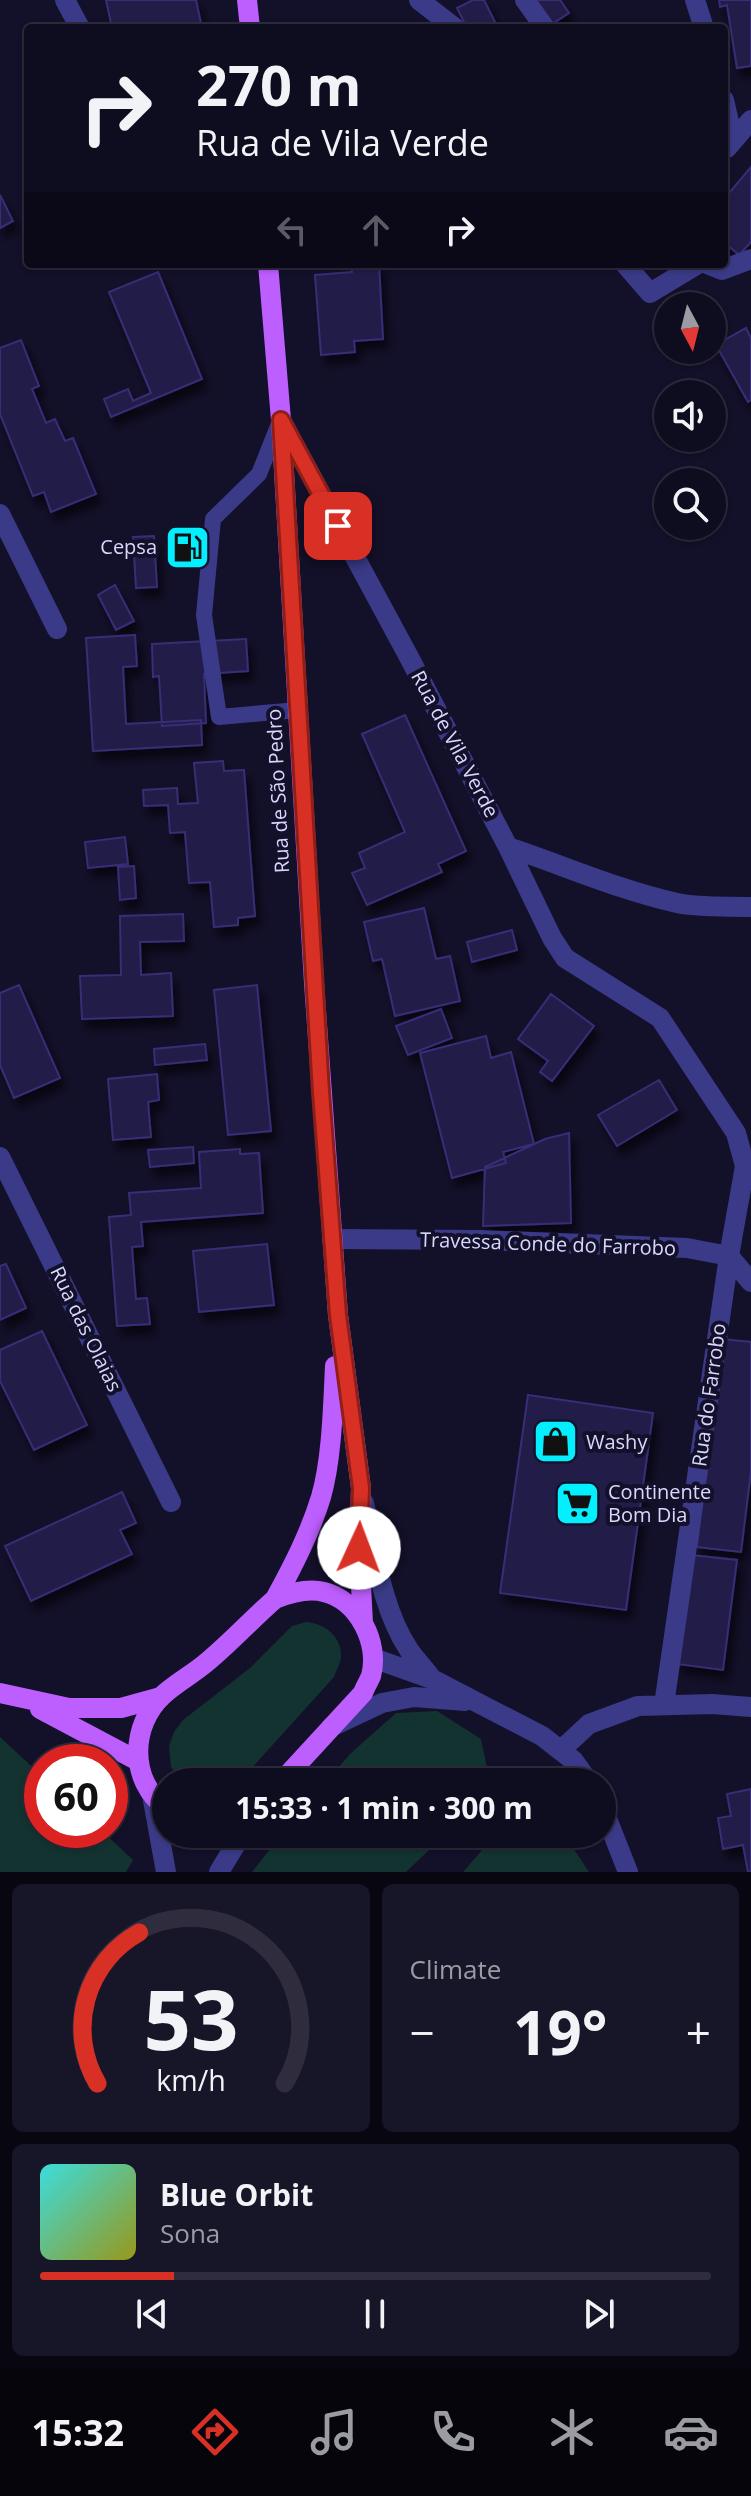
<!DOCTYPE html>
<html lang="en">
<head>
<meta charset="utf-8">
<style>
	body { margin:0; font-family:"Open Sans",sans-serif; background:#171528; color:#f1f3f6; height:100vh; display:flex; flex-direction:column; font-size:30px; white-space:nowrap }
	* { box-sizing:border-box; margin:0 }
	p { font-size:26px; color:#9b9ba4 }
	.icon { flex:none; width:44px; height:44px; fill:none; stroke:currentColor; stroke-width:2; stroke-linecap:round; stroke-linejoin:round }
	.map { position:relative; height:1872px; overflow:hidden }
	.details { display:flex; flex-direction:column; gap:12px; padding:12px; background:#080711; flex:1 }
	.details>* { flex:none }
	.top-card { position:absolute; left:24px; top:24px; width:704px; height:244px; border-radius:8px; box-shadow:0 2px 6px #0004,0 0 0 2px #2e2c3d; background:#0e0c1f; color:#f1f3f6; overflow:hidden }
	.needle { width:52px; rotate:173deg }
	.fabs { position:absolute; left:654px; top:292px; display:grid; gap:16px }
	.fabs a { display:grid; place-items:center; width:72px; height:72px; border-radius:50%; background:#0e0c1f; box-shadow:0 2px 6px #0004,0 0 0 2px #2e2c3d; font-size:40px }
	.speed { position:absolute; left:24px; top:1744px; display:flex; gap:16px; font-size:40px; font-weight:700; text-align:center }
	.speed>* { display:grid; place-content:center; width:104px; height:104px; border-radius:50%; background:#0e0c1f; box-shadow:0 2px 6px #0004,0 0 0 2px #2e2c3d; line-height:1 }
	.speed .limit { border:12px solid #d22; background:#fff; color:#111 }
	.pin { position:absolute; display:grid; place-items:center; width:68px; height:68px; color:#fff; margin:-34px; border-radius:16px; box-shadow:0 4px 12px #0006 }
	.me { position:absolute; width:88px; margin:-44px; rotate:2deg; stroke-linejoin:round; filter:drop-shadow(0 0 6px #0008) }
	.turn { display:flex; align-items:center; gap:28px; height:168px; padding:0 40px; font-size:36px }
	.turn .icon { width:104px; height:104px; stroke-width:2.5 }
	.turn b { display:block; font-size:56px; line-height:68px }
	.lanes { display:flex; align-items:center; height:76px; padding:0 40px; background:#0003; justify-content:center; gap:40px; direction:ltr }
	.lanes .off { opacity:.35 }
	.big { font-size:60px; font-weight:700; line-height:1.1 }
	.details .card { flex:1; display:flex; flex-direction:column; justify-content:center; gap:12px; min-width:0; padding:0 28px; border-radius:12px; background:#171528 }
	.details .dial { align-items:center; gap:0 }
	.dial svg { height:208px; overflow:visible; fill:none; stroke:#2e2c3d; stroke-width:7; stroke-linecap:round; text-anchor:middle }
	.dial text { fill:#f1f3f6; stroke:none }
	.song { display:flex; align-items:center; gap:24px }
	.cover { width:96px; height:96px; border-radius:12px; background:linear-gradient(135deg,hsl(180 70% 55%),hsl(60 70% 35%)) }
	.played { height:8px; border-radius:4px; background:linear-gradient(90deg,#d93025 20%,#2e2c3d 20%) }
	.keys { display:flex; justify-content:space-around; direction:ltr }
	.heat { display:flex; justify-content:space-between; align-items:center; font-size:44px; direction:ltr }
	.details .tiles { flex:1; display:grid; gap:12px; grid-template-columns:1fr 1fr }
	.card:last-child { grid-column:span 2 }
	.trip { position:absolute; left:152px; top:1768px; width:464px; height:80px; border-radius:40px; background:#0e0c1f; box-shadow:0 2px 6px #0004,0 0 0 2px #2e2c3d; font-weight:700; line-height:80px; text-align:center }
	.tab-bar { display:flex; height:128px; justify-content:space-around; align-items:center; background:#06050c; color:#9b9ba4 }
	.tab-bar .icon { width:56px; height:56px }
	.tab-bar .selected { color:#d93025 }
	.tab-bar b { font-size:36px; color:#f1f3f6 }
	.map>svg:first-child { display:block }
	.green { fill:#133330 }
	.building { fill:#231b4a; stroke:#392d76; stroke-width:2; filter:url(#shadow) }
	.lines { fill:none; stroke-linecap:round; stroke-linejoin:round }
	.service { stroke:#3a3a88; stroke-width:16 }
	.minor { stroke:#3a3a88; stroke-width:20 }
	.tertiary { stroke:#3a3a88; stroke-width:20 }
	.primary { stroke:#bd5eff; stroke-width:20 }
	.route-casing { stroke:#8d1f18; stroke-width:20 }
	.route { stroke:#d93025; stroke-width:14 }
	.labels { text-anchor:middle; stroke-width:8; stroke-linejoin:round; paint-order:stroke }
	.poi-label { font-size:20px; fill:#dad7ff; stroke:#131029; text-anchor:start }
	.street-label { font-size:20px; fill:#dad7ff; stroke:#131029 }
</style>
</head>
<body>
<div class="map">
<svg width="751" height="1872" viewBox="0 0 751 1872">
	<defs>
		<filter id="shadow"><feDropShadow dx="5" dy="9" stdDeviation="4" flood-color="#0009"/></filter>
	</defs>
	<rect width="100%" height="100%" fill="#131029"/>
	<path class="green" d="M306 1622C324 1623 343 1637 341 1658 340 1664 336 1671 334 1677L239 1782 181 1781 171 1767 169 1746 174 1732 183 1720 250 1668 292 1626Z
		M437 1711 481 1739 490 1782H326L350 1754 396 1713Z
		M0 1737 42 1776V1830H101L133 1860 126 1872H0Z
		M282 1834H446L406 1872H252Z
		M496 1834H564L589 1872H463Z"/>
	<path class="building" d="M106 0H196L202 28H112Z
		M473 0H484L498 28H467L457 8Z
		M525 0H560L569 13 546 28Z
		M719 0H751V66L737 68 727 5 720 7Z
		M751 167V242L739 255 724 242V228L727 224 724 222V199Z
		M0 195 13 221 0 228Z
		M351 264H379L383 339 354 341 355 352 321 355 315 275 352 272Z
		M158 272 202 379 111 417 104 399 128 389 133 401 151 393 109 292Z
		M746 328 751 338V400L748 402 716 345Z
		M21 340 39 386 32 389 46 423 55 419 65 441 73 438 96 494 51 512 44 492 33 496 0 414V348Z
		M154 536 157 587 136 588 133 537Z
		M115 585 134 621 116 630 98 595Z
		M135 635 137 666 123 667 126 724 201 720 202 745 93 751 86 638Z
		M246 639 248 671 204 674 206 723 162 726 159 676 153 677 152 644Z
		M405 715 466 851 438 864 442 872 367 905 352 873 365 868 359 853 405 832 362 734Z
		M223 761 224 771 244 770 255 916 238 918V925L214 927 210 882 189 883 185 832 170 833 168 805 144 806 143 790 177 788 178 804 198 803 194 763Z
		M125 837 128 864 88 868 85 842Z
		M134 866 136 898 120 900 118 867Z
		M424 908 436 959 450 956 460 1001 395 1016 382 959 373 961 364 922Z
		M183 914 184 941 140 942 141 975 171 973 173 1016 82 1019 80 976 121 975 120 916Z
		M512 930 517 950 472 962 467 942Z
		M19 985 60 1078 14 1098 0 1065V993Z
		M257 985 271 1131 228 1135 214 990Z
		M551 994 594 1026 552 1081 540 1072 548 1061 518 1039Z
		M441 1009 452 1038 408 1055 396 1026Z
		M486 1036 491 1058 511 1052 534 1144 503 1152 506 1163 452 1178 420 1053Z
		M205 1044 207 1060 155 1065 154 1049Z
		M157 1074 159 1100 148 1102 151 1137 113 1140 108 1079Z
		M659 1080 677 1110 617 1146 598 1115Z
		M569 1133 571 1223 483 1226 485 1167 545 1139Z
		M193 1147 194 1163 150 1167 148 1150Z
		M240 1149V1154L259 1153 263 1213 141 1222 143 1246 132 1247 136 1299 147 1298 150 1324 117 1326 109 1217 131 1215 129 1193 201 1188 199 1152Z
		M267 1244 274 1305 199 1312 193 1251Z
		M6 1264 26 1308 0 1320V1266Z
		M42 1331 87 1425 34 1450 0 1381V1350Z
		M722 1339 751 1342V1471L741 1552 697 1547Z
		M528 1395 653 1413 626 1610 500 1593Z
		M122 1492 136 1523 120 1530 132 1554 31 1601 5 1546Z
		M691 1555 737 1560 723 1670 677 1664Z
		M751 1789V1872H748L743 1845 723 1849 718 1818 731 1816 727 1794Z"/>
	<g class="lines">
		<path class="service" d="M280 421 259 474 213 519 204 615 219 717 298 710"/>
		<path class="minor" d="M65 0 80 28
			M419 0 455 28
			M525 0 545 28
			M695 0 704 28
			M724 100 733 140
			M727 148 751 120
			M625 264 650 293 698 264
			M707 264 722 270 751 259
			M281 420 410 659 508 847 552 938 565 958 660 1018 736 1133 745 1166 729 1256 664 1705
			M0 514 57 629
			M508 847C565 866 619 890 677 903 701 908 727 906 751 907
			M0 1157 171 1502
			M332 1239 480 1240 687 1248 729 1256 751 1282
			M561 1750 589 1724 638 1706 712 1704 751 1707"/>
		<path class="tertiary" d="M364 1503C375 1551 381 1608 409 1650 416 1660 425 1669 432 1679
			M373 1658 432 1679 542 1736 574 1761 589 1782
			M331 1727 382 1703 414 1697 465 1701
			M152 1795 166 1872
			M602 1806 628 1872
			M219 1872 242 1834"/>
		<path class="primary" d="M247 0 250 28
			M268 264 281 420 314 983 338 1315 361 1488 359 1548 363 1623
			M275 1599C293 1566 310 1533 321 1497 332 1459 333 1406 335 1366
			M0 1693 69 1708H121L161 1697
			M40 1709 138 1761
			M166 1808C129 1781 130 1725 163 1695 176 1683 193 1674 207 1662 231 1642 252 1619 275 1599 290 1593 308 1588 324 1592 358 1600 380 1643 371 1676 369 1681 365 1687 363 1693L281 1782"/>
	</g>
	<g class="lines">
		<defs>
			<path id="route" d="M338 526 281 420 321 1092 338 1315 361 1488 359 1548"/>
		</defs>
		<use href="#route" class="route-casing"/>
		<use href="#route" class="route"/>
	</g>
	<defs>
		<symbol id="fuel-square" viewBox="-11 -11 22 22"><rect x="-9" y="-9" width="18" height="18" rx="4" fill="#03efff" stroke="#131029"/><path d="M-5.5-6h7V0h2V4h1.3V-2.5L3-4.5l.8-.8L6-3V5H2.5V1h-1V6h-7ZM-4.2-4.7v3.2H.2V-4.7Z" fill="#111"/></symbol>
		<symbol id="shop-square" viewBox="-11 -11 22 22"><rect x="-9" y="-9" width="18" height="18" rx="4" fill="#03efff" stroke="#131029"/><path d="M-5-2.5h2.3a2.7 3.5 0 0 1 5.4 0H5L5.5 6h-11ZM-1.5-2.5h3a1.5 2.3 0 0 0-3 0Z" fill="#111"/></symbol>
		<symbol id="supermarket-square" viewBox="-11 -11 22 22"><rect x="-9" y="-9" width="18" height="18" rx="4" fill="#03efff" stroke="#131029"/><path d="M-6-5.5h2.5l.6 2H6L4.5 2H-2.5L-4.4-4H-6ZM-1.5 3.2a1.3 1.3 0 1 0 .1 0ZM3 3.2a1.3 1.3 0 1 0 .1 0Z" fill="#111"/></symbol>
	</defs>
	<g fill-rule="evenodd">
		<use href="#fuel-square" x="162" y="522" width="51" height="51"/>
		<use href="#shop-square" x="530" y="1416" width="51" height="51"/>
		<use href="#supermarket-square" x="552" y="1478" width="51" height="51"/>
	</g>
	<g class="labels">
		<g class="poi-label">
			<text x="157" y="554" text-anchor="end">Cepsa</text>
			<text x="586" y="1449">Washy</text>
			<text x="608" y="1499">Continente<tspan x="608" dy="23">Bom Dia</tspan></text>
		</g>
		<g class="street-label">
			<text transform="translate(455 744) rotate(62)" y="7">Rua de Vila Verde</text>
			<text transform="translate(278 791) rotate(-93)" y="7">Rua de São Pedro</text>
			<text transform="translate(548 1244) rotate(2)" y="7">Travessa Conde do Farrobo</text>
			<text transform="translate(86 1329) rotate(64)" y="7">Rua das Olaias</text>
			<text transform="translate(709 1395) rotate(-82)" y="7">Rua do Farrobo</text>
		</g>
	</g>
</svg>
<div class="fabs">
<a><svg class="needle" viewBox="-14 -14 28 28"><path d="M0-13l5 13h-10z" fill="#e53935"/><path d="M0 13l5-13h-10z" fill="#9b9ba4"/></svg></a>
<a><svg class="icon" aria-label="sound" viewBox="0 0 24 24"><path d="M4 9h4l5-4v14l-5-4H4zM17 9q2 3 0 6"/></svg></a>
<a><svg class="icon" aria-label="search" viewBox="0 0 24 24"><circle cx="10" cy="10" r="6"/><path d="M15 15l6 6"/></svg></a>
</div>
<div class="speed"><div class="limit">60</div></div>
<div class="pin" style="left:338px;top:526px;background:#d93025"><svg class="icon" aria-label="arrive" viewBox="0 0 24 24"><path d="M6 21V4h12l-3 4 3 4H6"/></svg></div>
<svg class="me" style="left:359px;top:1548px" viewBox="-20 -20 40 40"><circle r="19" fill="#fff"/><path d="M0-13L10 11 0 6-10 11z" fill="#d93025"/></svg>
<div class="trip">15:33 · 1 min · 300 m</div>
<div class="top-card">
<div class="turn"><svg class="icon" aria-label="right" viewBox="0 0 24 24"><path d="M7 20v-9h11M14 6l5 5-5 5"/></svg><div><b>270 m</b>Rua de Vila Verde</div></div>
<div class="lanes"><svg class="icon off" aria-label="left" viewBox="0 0 24 24"><path d="M17 20v-9H6M10 6l-5 5 5 5"/></svg><svg class="icon off" aria-label="ahead" viewBox="0 0 24 24"><path d="M12 20V5M6 11l6-6 6 6"/></svg><svg class="icon" aria-label="right" viewBox="0 0 24 24"><path d="M7 20v-9h11M14 6l5 5-5 5"/></svg></div>
</div>
</div>
<section class="details">
<div class="tiles">
<div class="card dial"><svg viewBox="0 0 100 80">
<path d="M14 69A42 42 0 1 1 86 69"/>
<path d="M14 69A42 42 0 0 1 30 11" stroke="#d93025"/>
<text x="50" y="56" font-size="32" font-weight="700">53</text>
<text x="50" y="72" font-size="11">km/h</text>
</svg></div>
<div class="card"><p>Climate</p>
<div class="heat"><a>−</a><b class="big">19°</b><a>+</a></div>
</div>
<div class="card">
<div class="song"><i class="cover"></i><div><b>Blue Orbit</b><p>Sona</p></div></div>
<div class="played"></div>
<div class="keys"><svg class="icon" aria-label="previous" viewBox="0 0 24 24"><path d="M18 5L8 12l10 7zM5 5v14"/></svg><svg class="icon" aria-label="pause" viewBox="0 0 24 24"><path d="M8 5v14M16 5v14"/></svg><svg class="icon" aria-label="next" viewBox="0 0 24 24"><path d="M6 5l10 7-10 7zM19 5v14"/></svg></div>
</div>
</div>
</section>
<nav class="tab-bar">
<b>15:32</b>
<svg class="icon selected" aria-label="directions" viewBox="0 0 24 24"><path d="M12 3l9 9-9 9-9-9zM9 14v-3h6M13 9l2 2-2 2"/></svg>
<svg class="icon" aria-label="music" viewBox="0 0 24 24"><path d="M9 18V5l10-2v13"/><circle cx="6" cy="18" r="3"/><circle cx="16" cy="16" r="3"/></svg>
<svg class="icon" aria-label="phone" viewBox="0 0 24 24"><path d="M5 4h4l2 5-3 2q2 4 5 5l2-3 5 2v4C11 20 4 13 5 4z"/></svg>
<svg class="icon" aria-label="climate" viewBox="0 0 24 24"><path d="M12 3v18M4 7l16 10M4 17L20 7"/></svg>
<svg class="icon" aria-label="car" viewBox="0 0 24 24"><path d="M5 17H2v-5l4-1 3-4h7l3 4 3 1v5h-3M9 17h6M6 11h13"/><circle cx="7" cy="17" r="2"/><circle cx="17" cy="17" r="2"/></svg>
</nav>
</body>
</html>
